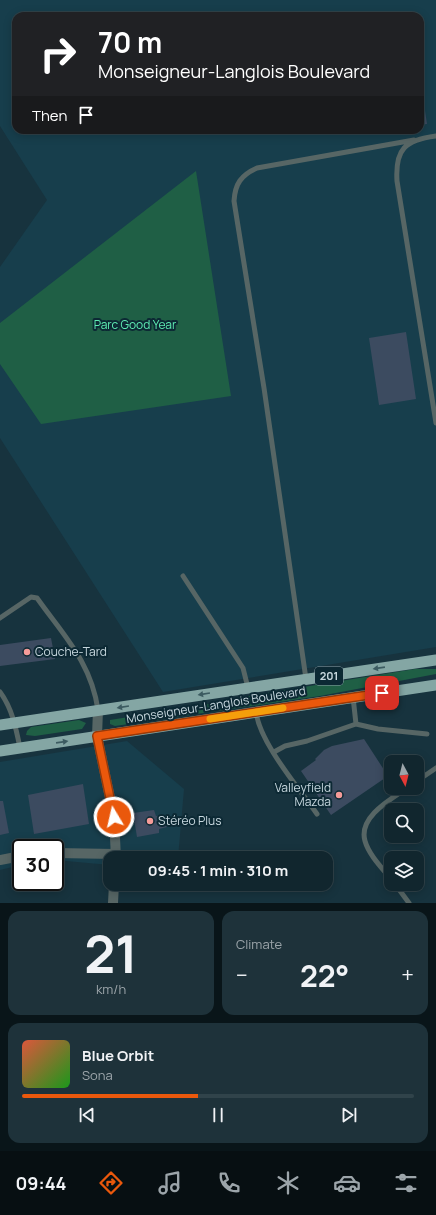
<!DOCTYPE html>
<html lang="en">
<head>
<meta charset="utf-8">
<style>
	body { margin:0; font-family:Manrope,sans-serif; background:#1e323a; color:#f1f3f6; height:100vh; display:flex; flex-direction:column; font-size:15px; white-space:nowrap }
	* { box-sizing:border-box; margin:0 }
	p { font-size:13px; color:#9ca5aa }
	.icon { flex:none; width:22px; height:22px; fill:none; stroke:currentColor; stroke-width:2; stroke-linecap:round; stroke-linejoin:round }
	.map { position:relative; height:903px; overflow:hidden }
	.sheet { display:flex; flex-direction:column; gap:8px; padding:8px; background:#091519; flex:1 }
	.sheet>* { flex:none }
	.guide { position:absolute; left:12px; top:12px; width:412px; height:122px; border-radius:12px; box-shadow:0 2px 10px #0003,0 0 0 1px #30434a; background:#202124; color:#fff; overflow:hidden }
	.needle { width:26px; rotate:173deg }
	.controls { position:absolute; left:384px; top:755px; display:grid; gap:8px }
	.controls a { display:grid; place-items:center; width:40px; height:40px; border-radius:8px; background:#11262e; box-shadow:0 2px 10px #0003,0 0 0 1px #30434a; font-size:20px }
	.speed { position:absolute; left:12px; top:839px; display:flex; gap:8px; font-size:20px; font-weight:700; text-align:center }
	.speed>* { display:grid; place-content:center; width:52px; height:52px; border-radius:50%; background:#11262e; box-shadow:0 2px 10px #0003,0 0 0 1px #30434a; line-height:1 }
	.speed .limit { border:2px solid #111; border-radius:6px; background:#fff; color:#111 }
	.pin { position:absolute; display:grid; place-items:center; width:34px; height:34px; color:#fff; margin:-17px; border-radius:8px; box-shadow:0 2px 6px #0006 }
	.me { position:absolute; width:44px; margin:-22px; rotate:351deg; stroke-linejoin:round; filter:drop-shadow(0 0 3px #0008) }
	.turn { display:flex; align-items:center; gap:14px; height:84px; padding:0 20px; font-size:18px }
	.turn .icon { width:52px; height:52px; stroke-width:2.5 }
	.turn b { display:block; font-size:28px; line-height:34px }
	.then { display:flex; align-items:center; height:38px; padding:0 20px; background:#0003; gap:8px; font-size:15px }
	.big { font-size:30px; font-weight:700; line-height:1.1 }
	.sheet .card { flex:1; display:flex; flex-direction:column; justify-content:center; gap:6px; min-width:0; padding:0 14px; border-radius:12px; background:#1e323a }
	.sheet .dial { align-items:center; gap:0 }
	.dial b { font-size:52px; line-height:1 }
	.song { display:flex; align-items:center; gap:12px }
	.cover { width:48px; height:48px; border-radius:6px; background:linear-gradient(135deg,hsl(10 70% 55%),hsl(120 70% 35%)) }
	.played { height:4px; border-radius:2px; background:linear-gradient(90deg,#ea580c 45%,#30434a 45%) }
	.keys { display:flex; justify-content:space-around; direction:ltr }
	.heat { display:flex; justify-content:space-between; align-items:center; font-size:22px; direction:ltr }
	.sheet .tiles { flex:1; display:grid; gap:8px; grid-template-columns:1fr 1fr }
	.card:last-child { grid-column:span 2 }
	.trip { position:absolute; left:103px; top:851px; width:230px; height:40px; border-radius:12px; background:#11262e; box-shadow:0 2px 10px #0003,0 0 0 1px #30434a; font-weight:700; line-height:40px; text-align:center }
	.dock { display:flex; height:64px; justify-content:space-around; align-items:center; background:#070f12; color:#9ca5aa }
	.dock .icon { width:28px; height:28px }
	.dock .selected { color:#ea580c }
	.dock b { font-size:18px; color:#f1f3f6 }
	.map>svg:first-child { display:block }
	.built { fill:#173e4c; fill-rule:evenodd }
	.green { fill:#1f5f45 }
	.building { fill:#3c4b60 }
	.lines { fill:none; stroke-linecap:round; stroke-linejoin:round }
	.service { stroke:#576665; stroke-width:5 }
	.minor { stroke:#576665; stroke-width:10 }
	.trunk { stroke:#84a6a4; stroke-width:11 }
	.oneway { fill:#3c5b61 }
	.route-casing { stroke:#983908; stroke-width:10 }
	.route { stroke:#ea580c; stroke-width:7 }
	.slow { stroke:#f59e0b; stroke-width:7 }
	.poi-dot { fill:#f59b99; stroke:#0c2934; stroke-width:1.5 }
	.labels { text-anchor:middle; stroke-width:4; stroke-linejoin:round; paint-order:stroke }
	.shield { fill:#0c2934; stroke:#8fa3ab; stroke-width:1 }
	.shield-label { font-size:11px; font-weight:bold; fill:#c7d7de }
	.park-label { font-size:12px; fill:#5eecb2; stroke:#0c2934 }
	.poi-label { font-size:12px; fill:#c7d7de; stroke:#0c2934; text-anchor:start }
	.street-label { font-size:12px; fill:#c7d7de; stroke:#0c2934 }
</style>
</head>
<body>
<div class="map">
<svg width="436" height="903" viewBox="0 0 436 903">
	<rect width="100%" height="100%" fill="#17333e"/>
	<path class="built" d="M0 0H436V647L163 692 0 438V267L47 200 0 126ZM16 16H420V130H16Z
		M127 741 184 789 178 858H110V865L55 860V848H21V865L0 870V762Z"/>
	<path class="green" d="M196 171 231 396 41 424 0 364V323Z
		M415 669H436V674L320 696 115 726 110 724V720L204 705 230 699Z
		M79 720 86 723 82 729 35 736 26 735 27 731 31 727Z"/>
	<path class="building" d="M424 104 427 124 420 125V105Z
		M406 332 416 399 379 405 369 338Z
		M51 638 55 659 0 666V645Z
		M364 739 388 776 331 815 301 771 316 760 315 759 324 750 332 746Z
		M83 784 89 824 34 834 28 795Z
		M0 801H3L9 833 0 835Z
		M154 810 156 816 164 815 167 827 159 829V833L137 837 133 813Z"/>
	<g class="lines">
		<path class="service" d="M436 136C405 140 395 149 397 181L436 423
			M183 576 243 668 248 688
			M0 618 31 597 37 598C64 636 91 662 98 710
			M306 679 264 388 234 201C235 184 241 175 257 168L414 140
			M0 692C12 708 16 728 20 748
			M353 697 356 724
			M256 712C260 743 298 787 317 814
			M274 752 285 746 307 741 356 724 378 729 427 734
			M417 781 436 768
			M391 879C382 868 369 855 365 841 358 817 391 799 407 788
			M395 884 409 903"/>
		<path class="minor" d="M98 710 97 736 114 817 116 858
			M55 853 116 854
			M0 860 21 856
			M113 903 114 884"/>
		<path class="trunk" d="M0 725 436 660
			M0 751 436 685"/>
	</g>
	<defs><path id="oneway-solid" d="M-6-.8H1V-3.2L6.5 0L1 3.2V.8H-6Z"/></defs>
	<g class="oneway">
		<use href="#oneway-solid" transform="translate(379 668) rotate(172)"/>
		<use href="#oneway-solid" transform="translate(204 694) rotate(171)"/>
		<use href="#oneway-solid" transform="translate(123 707) rotate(171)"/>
		<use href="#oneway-solid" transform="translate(62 742) rotate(-8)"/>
	</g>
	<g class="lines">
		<defs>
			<path id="route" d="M114 817 97 736 382 693"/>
		</defs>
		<use href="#route" class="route-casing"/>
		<use href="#route" class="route"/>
		<path class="slow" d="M210 719 283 708"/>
	</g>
	<g class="poi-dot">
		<circle cx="27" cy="652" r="4"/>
		<circle cx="339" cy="795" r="4"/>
		<circle cx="150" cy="821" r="4"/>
	</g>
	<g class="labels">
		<rect class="shield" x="315" y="667" width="28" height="18" rx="3"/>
		<g class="shield-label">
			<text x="329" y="680">201</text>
		</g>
		<g class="park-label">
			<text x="135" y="329">Parc Good Year</text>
		</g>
		<g class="poi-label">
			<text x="35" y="656">Couche-Tard</text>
			<text x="331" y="792" text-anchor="end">Valleyfield<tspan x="331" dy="14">Mazda</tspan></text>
			<text x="158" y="825">Stéréo Plus</text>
		</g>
		<g class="street-label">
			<text transform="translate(216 705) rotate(-9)" y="4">Monseigneur-Langlois Boulevard</text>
		</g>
	</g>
</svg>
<div class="controls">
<a><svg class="needle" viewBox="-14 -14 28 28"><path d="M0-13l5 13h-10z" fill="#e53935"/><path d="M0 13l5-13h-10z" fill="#9ca5aa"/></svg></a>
<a><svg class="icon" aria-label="search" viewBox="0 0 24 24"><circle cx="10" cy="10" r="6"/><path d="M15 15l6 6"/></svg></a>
<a><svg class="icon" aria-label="layers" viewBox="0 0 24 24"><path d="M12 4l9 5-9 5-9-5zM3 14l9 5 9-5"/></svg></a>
</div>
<div class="speed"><div class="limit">30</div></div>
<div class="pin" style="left:382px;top:693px;background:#d93025"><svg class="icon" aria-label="arrive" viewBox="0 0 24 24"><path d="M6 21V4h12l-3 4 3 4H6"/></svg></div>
<svg class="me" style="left:114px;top:817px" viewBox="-20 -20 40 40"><circle r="17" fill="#ea580c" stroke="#fff" stroke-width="3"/><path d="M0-11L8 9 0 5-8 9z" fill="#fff"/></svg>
<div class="trip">09:45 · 1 min · 310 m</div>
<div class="guide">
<div class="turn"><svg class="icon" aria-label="right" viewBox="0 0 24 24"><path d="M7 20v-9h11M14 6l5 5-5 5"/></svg><div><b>70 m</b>Monseigneur-Langlois Boulevard</div></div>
<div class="then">Then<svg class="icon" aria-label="arrive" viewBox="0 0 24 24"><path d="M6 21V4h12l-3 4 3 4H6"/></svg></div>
</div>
</div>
<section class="sheet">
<div class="tiles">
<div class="card dial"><b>21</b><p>km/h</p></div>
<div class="card"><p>Climate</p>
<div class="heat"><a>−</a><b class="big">22°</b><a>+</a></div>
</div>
<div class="card">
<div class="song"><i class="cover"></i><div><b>Blue Orbit</b><p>Sona</p></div></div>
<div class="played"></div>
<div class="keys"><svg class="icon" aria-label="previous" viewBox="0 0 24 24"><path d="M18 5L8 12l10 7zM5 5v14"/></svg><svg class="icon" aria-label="pause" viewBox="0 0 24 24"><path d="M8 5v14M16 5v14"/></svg><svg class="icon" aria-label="next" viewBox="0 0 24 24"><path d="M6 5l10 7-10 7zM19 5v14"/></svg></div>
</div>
</div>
</section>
<nav class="dock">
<b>09:44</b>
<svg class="icon selected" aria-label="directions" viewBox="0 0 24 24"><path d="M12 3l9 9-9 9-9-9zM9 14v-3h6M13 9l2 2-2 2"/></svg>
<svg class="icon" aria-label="music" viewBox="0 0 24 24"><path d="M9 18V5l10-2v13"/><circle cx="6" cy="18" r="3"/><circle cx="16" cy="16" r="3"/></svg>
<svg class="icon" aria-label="phone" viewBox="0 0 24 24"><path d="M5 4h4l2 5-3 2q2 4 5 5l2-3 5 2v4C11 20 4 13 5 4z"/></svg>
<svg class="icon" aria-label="climate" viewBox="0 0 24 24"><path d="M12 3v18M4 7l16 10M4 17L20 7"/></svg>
<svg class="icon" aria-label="car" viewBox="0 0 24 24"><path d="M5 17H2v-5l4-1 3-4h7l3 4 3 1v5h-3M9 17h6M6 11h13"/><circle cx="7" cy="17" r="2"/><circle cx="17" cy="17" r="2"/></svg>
<svg class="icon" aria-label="filters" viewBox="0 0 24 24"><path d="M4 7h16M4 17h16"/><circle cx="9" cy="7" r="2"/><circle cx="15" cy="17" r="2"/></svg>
</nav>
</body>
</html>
